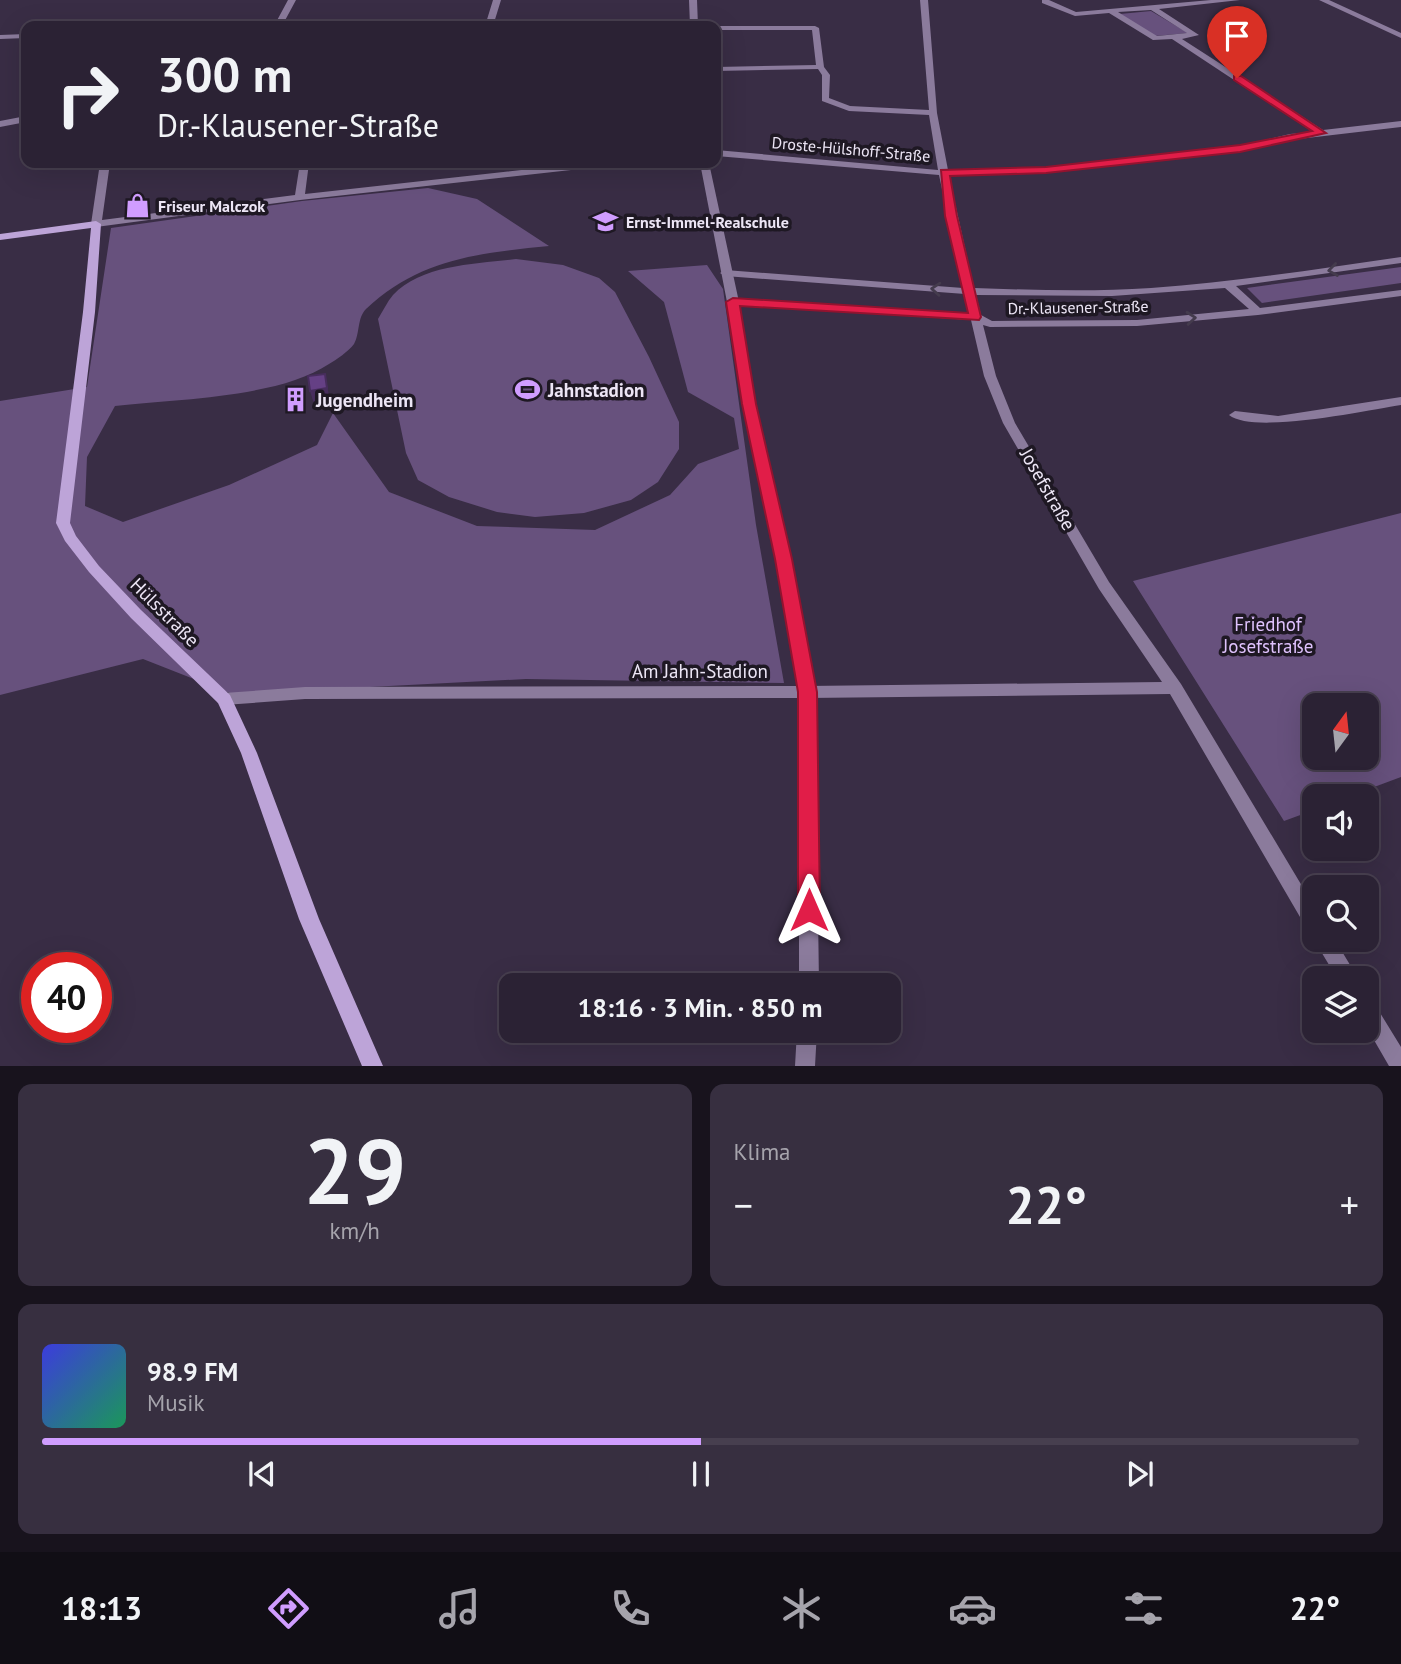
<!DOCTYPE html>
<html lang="de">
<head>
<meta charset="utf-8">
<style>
	body { margin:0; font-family:"PT Sans",sans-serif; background:#372f40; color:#f1f3f6; height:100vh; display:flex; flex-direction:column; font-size:26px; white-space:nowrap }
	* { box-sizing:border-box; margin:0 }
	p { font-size:23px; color:#a6a4ac }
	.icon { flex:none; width:38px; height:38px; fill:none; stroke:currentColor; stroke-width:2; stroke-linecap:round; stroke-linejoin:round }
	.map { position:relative; height:1066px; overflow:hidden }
	.sheet { display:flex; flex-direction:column; gap:18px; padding:18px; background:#18131d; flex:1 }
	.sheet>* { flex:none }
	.top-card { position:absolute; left:21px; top:21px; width:700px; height:147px; border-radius:14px; box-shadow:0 7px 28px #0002,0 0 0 2px #473f4f; background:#2b2234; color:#f1f3f6; overflow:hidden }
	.needle { width:46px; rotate:15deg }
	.tools { position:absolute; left:1302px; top:693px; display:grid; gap:14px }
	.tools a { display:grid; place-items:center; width:77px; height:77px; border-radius:14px; background:#2b2234; box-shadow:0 7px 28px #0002,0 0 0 2px #473f4f; font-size:35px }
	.speed { position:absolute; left:21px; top:952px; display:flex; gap:14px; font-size:35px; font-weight:700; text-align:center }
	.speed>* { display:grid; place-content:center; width:91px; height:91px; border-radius:50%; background:#2b2234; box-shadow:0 7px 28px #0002,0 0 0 2px #473f4f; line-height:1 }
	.speed .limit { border:10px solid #d22; background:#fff; color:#111 }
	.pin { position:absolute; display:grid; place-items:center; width:60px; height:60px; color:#fff; margin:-72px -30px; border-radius:50% 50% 50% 0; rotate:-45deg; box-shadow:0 0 7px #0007 }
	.pin .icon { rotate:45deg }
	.me { position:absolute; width:77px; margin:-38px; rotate:0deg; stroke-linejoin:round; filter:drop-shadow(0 0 5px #0008) }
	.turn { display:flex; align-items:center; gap:24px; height:147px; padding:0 21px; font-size:32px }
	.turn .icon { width:91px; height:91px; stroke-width:2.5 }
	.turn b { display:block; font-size:49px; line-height:60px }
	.big { font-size:52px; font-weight:700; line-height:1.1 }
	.sheet .tile { flex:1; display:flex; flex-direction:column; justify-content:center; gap:10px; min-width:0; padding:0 24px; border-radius:14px; background:#372f40 }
	.sheet .dial { align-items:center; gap:0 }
	.dial b { font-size:91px; line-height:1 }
	.song { display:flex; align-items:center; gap:21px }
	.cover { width:84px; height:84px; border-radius:10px; background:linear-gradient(135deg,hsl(240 70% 55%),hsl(150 70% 35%)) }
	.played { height:7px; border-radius:4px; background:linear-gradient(90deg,#d09dff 50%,#473f4f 50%) }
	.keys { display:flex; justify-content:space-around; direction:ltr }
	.heat { display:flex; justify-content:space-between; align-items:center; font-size:38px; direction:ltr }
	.sheet .tiles { flex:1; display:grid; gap:18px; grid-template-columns:1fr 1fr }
	.tile:last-child { grid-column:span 2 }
	.trip { position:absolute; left:499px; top:973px; width:402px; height:70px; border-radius:14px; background:#2b2234; box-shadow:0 7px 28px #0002,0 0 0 2px #473f4f; font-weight:700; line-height:70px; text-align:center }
	.tabs { display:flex; height:112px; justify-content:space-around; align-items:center; background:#110e15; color:#a6a4ac }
	.tabs .icon { width:49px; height:49px }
	.tabs .active { color:#d09dff }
	.tabs b { font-size:32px; color:#f1f3f6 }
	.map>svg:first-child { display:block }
	.green { fill:#67517d; fill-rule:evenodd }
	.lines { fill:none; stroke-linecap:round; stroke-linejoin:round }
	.minor { fill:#8b7b9c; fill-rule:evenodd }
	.tertiary { fill:#8b7b9c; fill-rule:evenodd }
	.secondary { fill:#bda4d8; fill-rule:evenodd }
	.shaded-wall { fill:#472d5d }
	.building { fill:#654085; stroke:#472d5d; stroke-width:2 }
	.oneway { stroke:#443b4d }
	.route { fill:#e11d48; stroke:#92132f; stroke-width:2 }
	.labels { text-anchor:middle; stroke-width:7; stroke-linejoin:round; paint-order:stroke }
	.far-street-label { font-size:16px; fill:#ece5f5; stroke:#1e1823 }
	.far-poi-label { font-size:16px; font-weight:bold; fill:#ece5f5; stroke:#1e1823; text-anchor:start }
	.poi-label { font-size:19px; font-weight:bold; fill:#ece5f5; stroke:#1e1823; text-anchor:start }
	.street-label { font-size:19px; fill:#ece5f5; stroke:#1e1823 }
	.park-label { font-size:19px; fill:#dfc2fd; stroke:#1e1823 }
</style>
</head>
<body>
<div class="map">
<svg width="1401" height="1066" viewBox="0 0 1401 1066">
	<rect width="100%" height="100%" fill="#392d45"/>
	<path class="green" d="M1151 11 1188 33 1155 36 1120 14Z
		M428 188 477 199 549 246C479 253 419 259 366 309 357 318 360 334 354 344 349 351 336 360 329 364 278 398 176 399 115 406L87 457 85 506 123 522 229 485 317 445 333 413 389 492 477 526 595 530 670 495 698 464 739 449 734 418 688 392 664 302 628 271 707 265 723 289 756 525 784 683 526 679 232 694 143 659 0 695V401L87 387 111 228 302 201Z
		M516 259 563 265 599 278 615 292 649 357 679 422V449L658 482 631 500 584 513 535 517 497 512 449 497 418 480 406 453 378 319C383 311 387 302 393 295 422 264 477 264 516 259Z
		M1401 267V283L1262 303 1247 288Z
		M1401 513V777L1350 796H1314V810L1284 821 1133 581ZM1314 705H1367V758H1314Z"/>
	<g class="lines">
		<path class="minor" d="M288 0H296L282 26H274Z
			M493 0H501L493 26H485Z
			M920 0H928L937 113 948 170 1046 167 1240 146 1290 134 1313 132 1172 39 1153 40 1109 13 1075 16 1042 3V0H1049L1076 12 1211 0H1240L1159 9 1199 35 1182 39 1323 130 1401 121V127L1290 140 1240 152 1046 173 949 176 974 288C1033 290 1092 292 1151 288 1235 282 1318 269 1401 257V263L1236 286 1260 308 1401 290V296L1258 315 1137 326 990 327 983 325 996 376 1015 423 1109 582 1181 684 1314 906V931L1307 929 1170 694 807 698 305 699 224 705 218 703 216 699 218 695 224 693 305 687 807 686 1162 682 1099 589 1003 423 984 376 971 320 733 305 727 302 733 299 969 313 965 294 725 276 720 273 725 270 963 288 939 175 716 156V150L938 170 929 115 849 111 822 101V75L818 69 716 71V67L816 65 812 30H716L714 26H815L819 28 824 67 830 75 829 98 850 106 929 110ZM1151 10 1187 33 1157 36 1118 12ZM1225 288 1249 309 1137 320 992 321 981 315 976 295 1112 296Z
			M1319 0H1329L1401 33V38Z
			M26 34V38L0 39V35Z
			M26 116V122L0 127V121Z
			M100 163H110L102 220 295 195 300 163H309L305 194 584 163H612L607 166 300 200 96 227 91 224Z
			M1401 397V405C1367 410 1254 435 1229 415L1235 411 1278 416Z
			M1314 940H1335L1358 978H1337Z
			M1367 1001 1374 1003 1401 1047V1066H1389L1367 1028Z"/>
		<path class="tertiary" d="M689 0H697L698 26H690Z
			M700 163H709L739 302 755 404 790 559 815 692 819 985H799V692L776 559 743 404 727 302Z
			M797 1031H817L815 1066H795Z"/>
		<path class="secondary" d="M96 221 101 224 95 312 70 523 76 536 99 566 141 610 230 695 257 753 319 919 383 1066H362L299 919 241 753 218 703 131 618 89 572 65 541 56 523 83 312 91 228 0 240V234Z"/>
	</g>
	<path class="shaded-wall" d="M325 374 330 401 314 404 310 391Z"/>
	<path class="building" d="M325 374 327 388 310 391 308 376Z"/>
	<defs><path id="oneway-chevron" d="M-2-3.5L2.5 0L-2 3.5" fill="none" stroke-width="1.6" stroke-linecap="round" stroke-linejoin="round" transform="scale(1.75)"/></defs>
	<g class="oneway">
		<use href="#oneway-chevron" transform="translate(1333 270) rotate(172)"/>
		<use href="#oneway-chevron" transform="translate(936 289) rotate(-176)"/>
		<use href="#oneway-chevron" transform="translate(1191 318) rotate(-5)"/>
	</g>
	<path class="route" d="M1234 76H1241L1326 133 1240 152 1046 173 950 176 957 216 981 317 979 320 740 306 756 404 792 559 817 692 820 910 817 917 809 920 802 917 798 910V692L775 559 742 404 726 302 733 298 968 313 945 216 941 170 1046 167 1240 145 1312 131 1234 80Z"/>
	<defs>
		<symbol id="shop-bare" viewBox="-9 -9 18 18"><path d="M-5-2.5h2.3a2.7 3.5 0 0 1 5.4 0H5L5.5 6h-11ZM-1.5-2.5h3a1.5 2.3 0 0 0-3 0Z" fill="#d09dff" stroke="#1e1823" stroke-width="2.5" paint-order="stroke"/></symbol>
		<symbol id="school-bare" viewBox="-9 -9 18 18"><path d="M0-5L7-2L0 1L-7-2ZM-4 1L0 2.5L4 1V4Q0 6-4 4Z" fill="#d09dff" stroke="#1e1823" stroke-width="2.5" paint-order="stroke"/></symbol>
		<symbol id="stadium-bare" viewBox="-9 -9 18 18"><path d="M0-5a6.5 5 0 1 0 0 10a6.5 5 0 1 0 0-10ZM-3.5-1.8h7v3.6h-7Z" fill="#d09dff" stroke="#1e1823" stroke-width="2.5" paint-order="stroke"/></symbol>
		<symbol id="building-bare" viewBox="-9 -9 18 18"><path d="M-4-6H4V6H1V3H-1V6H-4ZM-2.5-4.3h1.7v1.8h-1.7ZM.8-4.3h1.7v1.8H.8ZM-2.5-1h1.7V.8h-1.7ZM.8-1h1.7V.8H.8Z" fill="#d09dff" stroke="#1e1823" stroke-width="2.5" paint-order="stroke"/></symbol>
	</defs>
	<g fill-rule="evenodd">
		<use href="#shop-bare" x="120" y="188" width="35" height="35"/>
		<use href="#school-bare" x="588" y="204" width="35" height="35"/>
		<use href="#stadium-bare" x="510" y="372" width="35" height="35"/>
		<use href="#building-bare" x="278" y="382" width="35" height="35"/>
	</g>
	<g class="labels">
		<g class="far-street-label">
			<text transform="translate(851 149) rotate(5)" y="6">Droste-Hülshoff-Straße</text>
			<text transform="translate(1078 307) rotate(-1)" y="6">Dr.-Klausener-Straße</text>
		</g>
		<g class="far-poi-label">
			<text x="158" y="212">Friseur Malczok</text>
			<text x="626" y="228">Ernst-Immel-Realschule</text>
		</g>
		<g class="poi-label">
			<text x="548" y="397">Jahnstadion</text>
			<text x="316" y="407">Jugendheim</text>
		</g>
		<g class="street-label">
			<text transform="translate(1048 489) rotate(60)" y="7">Josefstraße</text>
			<text transform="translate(165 612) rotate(45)" y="7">Hülsstraße</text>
			<text x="700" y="678">Am Jahn-Stadion</text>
		</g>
		<g class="park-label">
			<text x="1268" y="631">Friedhof<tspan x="1268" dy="22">Josefstraße</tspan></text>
		</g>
	</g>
</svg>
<div class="tools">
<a><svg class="needle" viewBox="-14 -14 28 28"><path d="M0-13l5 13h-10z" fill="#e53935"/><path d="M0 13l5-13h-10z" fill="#a6a4ac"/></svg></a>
<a><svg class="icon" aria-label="sound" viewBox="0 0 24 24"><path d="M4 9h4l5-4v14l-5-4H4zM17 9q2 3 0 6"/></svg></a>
<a><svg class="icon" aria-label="search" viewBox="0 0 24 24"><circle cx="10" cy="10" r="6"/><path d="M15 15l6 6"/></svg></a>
<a><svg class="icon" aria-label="layers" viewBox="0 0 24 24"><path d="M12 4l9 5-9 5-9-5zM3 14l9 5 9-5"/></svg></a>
</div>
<div class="speed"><div class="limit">40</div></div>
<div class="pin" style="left:1237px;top:78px;background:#d93025"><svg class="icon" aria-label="arrive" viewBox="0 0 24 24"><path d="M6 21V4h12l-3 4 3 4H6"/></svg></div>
<svg class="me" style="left:809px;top:910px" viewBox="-20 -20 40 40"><path d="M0-17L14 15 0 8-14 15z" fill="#e11d48" stroke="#fff" stroke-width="4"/></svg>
<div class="trip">18:16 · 3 Min. · 850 m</div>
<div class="top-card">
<div class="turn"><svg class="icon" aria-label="right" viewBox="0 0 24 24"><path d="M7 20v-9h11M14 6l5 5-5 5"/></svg><div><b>300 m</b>Dr.-Klausener-Straße</div></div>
</div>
</div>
<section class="sheet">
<div class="tiles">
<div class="tile dial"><b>29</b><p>km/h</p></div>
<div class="tile"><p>Klima</p>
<div class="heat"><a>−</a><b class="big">22°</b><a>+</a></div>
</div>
<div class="tile">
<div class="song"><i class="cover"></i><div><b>98.9 FM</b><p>Musik</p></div></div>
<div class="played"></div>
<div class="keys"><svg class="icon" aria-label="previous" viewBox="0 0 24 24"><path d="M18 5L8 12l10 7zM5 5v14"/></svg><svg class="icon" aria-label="pause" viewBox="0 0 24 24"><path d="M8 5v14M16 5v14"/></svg><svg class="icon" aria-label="next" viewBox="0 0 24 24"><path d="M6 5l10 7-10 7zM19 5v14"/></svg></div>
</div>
</div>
</section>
<nav class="tabs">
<b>18:13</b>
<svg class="icon active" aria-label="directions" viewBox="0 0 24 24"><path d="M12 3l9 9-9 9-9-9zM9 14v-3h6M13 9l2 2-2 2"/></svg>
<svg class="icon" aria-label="music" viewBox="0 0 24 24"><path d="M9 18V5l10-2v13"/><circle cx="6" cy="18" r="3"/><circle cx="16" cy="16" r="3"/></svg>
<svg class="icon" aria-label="phone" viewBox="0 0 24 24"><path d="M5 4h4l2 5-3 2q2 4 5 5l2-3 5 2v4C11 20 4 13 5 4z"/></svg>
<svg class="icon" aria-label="climate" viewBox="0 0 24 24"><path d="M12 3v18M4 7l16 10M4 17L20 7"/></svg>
<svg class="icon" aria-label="car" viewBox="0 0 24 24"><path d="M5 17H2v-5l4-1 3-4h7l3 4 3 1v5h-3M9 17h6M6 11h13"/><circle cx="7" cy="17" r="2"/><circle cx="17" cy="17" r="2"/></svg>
<svg class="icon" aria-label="filters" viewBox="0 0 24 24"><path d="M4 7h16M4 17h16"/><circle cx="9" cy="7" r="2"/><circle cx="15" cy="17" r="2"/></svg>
<b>22°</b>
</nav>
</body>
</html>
